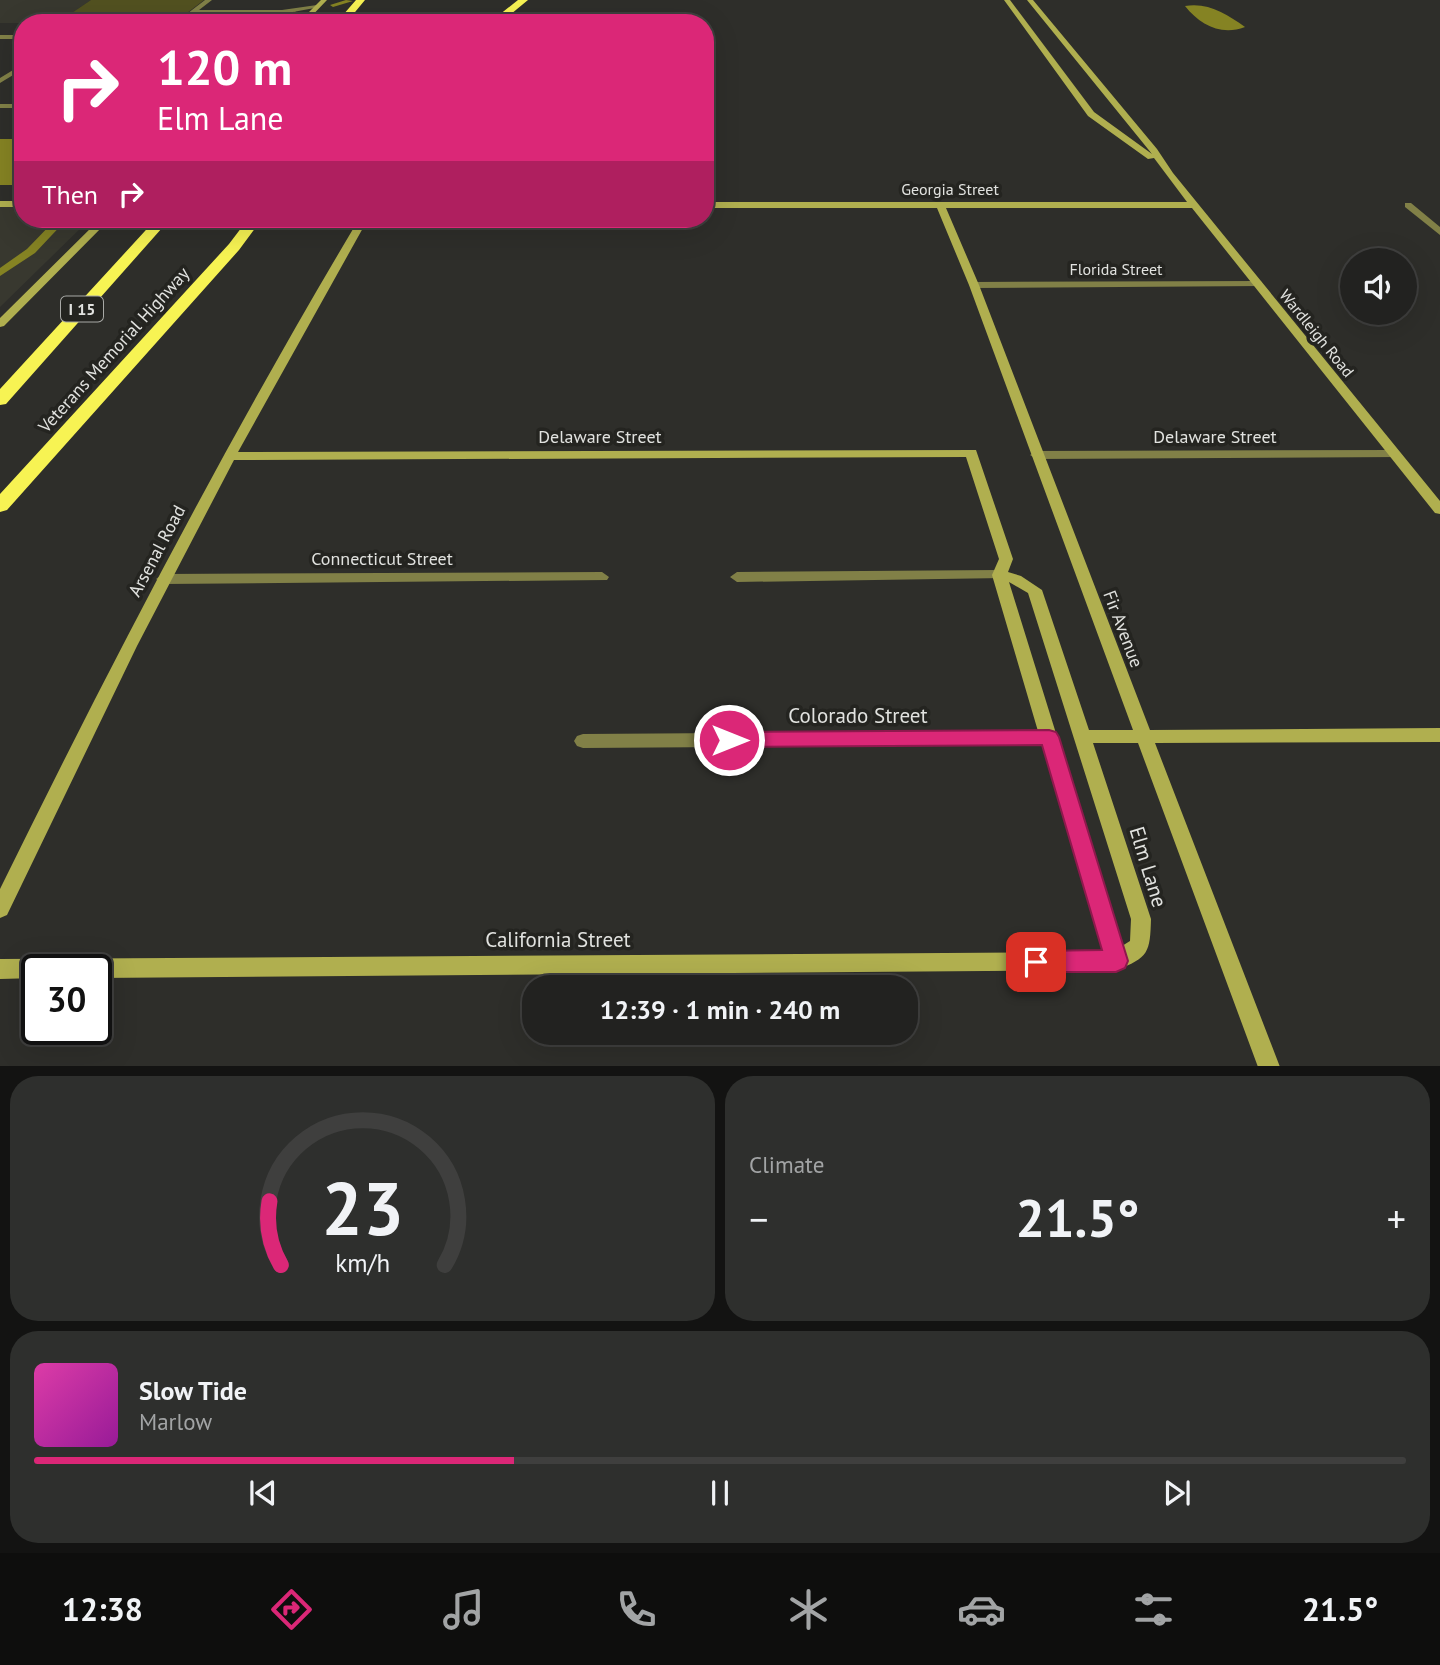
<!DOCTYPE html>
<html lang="en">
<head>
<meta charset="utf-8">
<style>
	body { margin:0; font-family:"PT Sans",sans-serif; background:#2e2f2d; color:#f1f3f6; height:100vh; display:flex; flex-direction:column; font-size:26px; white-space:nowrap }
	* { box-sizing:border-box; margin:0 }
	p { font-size:23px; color:#a2a4a5 }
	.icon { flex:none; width:38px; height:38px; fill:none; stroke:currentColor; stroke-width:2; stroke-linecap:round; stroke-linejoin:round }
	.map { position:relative; height:1066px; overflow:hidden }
	.drawer { display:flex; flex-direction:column; gap:10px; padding:10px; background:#131312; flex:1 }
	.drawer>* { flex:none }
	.banner { position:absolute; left:14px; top:14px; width:700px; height:214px; border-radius:28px; box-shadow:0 7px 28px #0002,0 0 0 2px #3f3f3e; background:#db2777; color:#fff; overflow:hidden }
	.controls { position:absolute; left:1340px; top:248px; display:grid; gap:14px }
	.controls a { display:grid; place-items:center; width:77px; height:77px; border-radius:50%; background:#222220; box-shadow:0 7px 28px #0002,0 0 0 2px #3f3f3e; font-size:35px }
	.speed { position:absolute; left:21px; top:954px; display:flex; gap:14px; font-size:35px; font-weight:700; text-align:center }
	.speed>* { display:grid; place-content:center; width:91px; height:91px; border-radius:50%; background:#222220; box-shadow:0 7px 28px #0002,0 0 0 2px #3f3f3e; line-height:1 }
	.speed .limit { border:4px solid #111; border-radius:10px; background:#fff; color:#111 }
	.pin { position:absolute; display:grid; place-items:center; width:60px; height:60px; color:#fff; margin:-30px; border-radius:14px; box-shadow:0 4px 10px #0006 }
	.me { position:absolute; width:77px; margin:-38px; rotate:90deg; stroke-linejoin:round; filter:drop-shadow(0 0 5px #0008) }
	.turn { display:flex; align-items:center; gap:24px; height:147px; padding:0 28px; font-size:32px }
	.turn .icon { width:91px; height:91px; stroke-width:2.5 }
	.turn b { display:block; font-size:49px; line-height:60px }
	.then { display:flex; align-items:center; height:66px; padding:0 28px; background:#0003; gap:14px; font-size:26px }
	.big { font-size:52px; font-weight:700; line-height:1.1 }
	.drawer .tile { flex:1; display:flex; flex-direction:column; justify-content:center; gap:10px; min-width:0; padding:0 24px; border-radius:28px; background:#2e2f2d }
	.drawer .dial { align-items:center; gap:0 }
	.dial svg { height:182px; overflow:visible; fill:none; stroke:#3f3f3e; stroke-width:7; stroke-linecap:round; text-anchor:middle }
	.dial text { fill:#f1f3f6; stroke:none }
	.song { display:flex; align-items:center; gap:21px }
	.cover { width:84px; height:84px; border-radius:10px; background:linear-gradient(135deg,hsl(320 70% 55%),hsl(300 70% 35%)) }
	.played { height:7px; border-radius:4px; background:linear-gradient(90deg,#db2777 35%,#3f3f3e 35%) }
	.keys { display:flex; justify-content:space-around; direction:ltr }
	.heat { display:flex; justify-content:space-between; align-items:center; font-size:38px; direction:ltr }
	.drawer .tiles { flex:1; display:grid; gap:10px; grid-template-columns:1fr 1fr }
	.tile:last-child { grid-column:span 2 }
	.trip { position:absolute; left:522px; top:975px; width:396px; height:70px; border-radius:28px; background:#222220; box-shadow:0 7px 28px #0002,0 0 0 2px #3f3f3e; font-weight:700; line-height:70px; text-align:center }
	.dock { display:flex; height:112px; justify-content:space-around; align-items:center; background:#0e0e0d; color:#a2a4a5 }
	.dock .icon { width:49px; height:49px }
	.dock .on { color:#db2777 }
	.dock b { font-size:32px; color:#f1f3f6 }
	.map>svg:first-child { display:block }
	.built { fill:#38382f }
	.green { fill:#525120 }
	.water { fill:#858323 }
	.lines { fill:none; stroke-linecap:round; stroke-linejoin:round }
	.canal { fill:#858323; fill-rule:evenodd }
	.street { fill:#818047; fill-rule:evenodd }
	.secondary { fill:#b0af4f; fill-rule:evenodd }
	.highway { fill:#f7f353; fill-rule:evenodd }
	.route { fill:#db2777; stroke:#8e194d; stroke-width:2 }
	.labels { text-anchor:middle; stroke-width:7; stroke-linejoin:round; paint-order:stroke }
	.far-street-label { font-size:16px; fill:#e1e2df; stroke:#242420 }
	.shield { fill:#242420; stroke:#a8a9a6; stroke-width:2 }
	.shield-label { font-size:16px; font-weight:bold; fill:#e1e2df }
	.street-label { font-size:18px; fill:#e1e2df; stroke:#242420 }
	.near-street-label { font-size:21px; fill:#e1e2df; stroke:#242420 }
</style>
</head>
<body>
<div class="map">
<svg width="1440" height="1067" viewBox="0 0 1440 1067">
	<rect width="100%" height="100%" fill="#2e2e2a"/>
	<path class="built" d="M0 0H91L57 23H0Z
		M0 207H23V219H90L0 307Z"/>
	<path class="green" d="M91 0H204L174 23H57Z"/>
	<path class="water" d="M1185 6C1208 2 1227 14 1245 27 1221 36 1200 25 1185 6Z
		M0 139H23V185H0Z"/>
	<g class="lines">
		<path class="canal" d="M346 0 353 1 333 7 330 5Z
			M295 11 297 14 286 23H278Z
			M56 219H67L35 253 0 276V268L27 249Z"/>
		<path class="street" d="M205 0H212L199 10H282L317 5 320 7 282 14H194L182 23H175Z
			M0 35H23V39H0Z
			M23 64V69L0 83V78Z
			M0 104H23V108H0Z
			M1405 203H1411L1440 227V235L1405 207Z
			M1258 281 1262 282V286L974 288 969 285 974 282Z
			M1395 450 1401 454 1400 457 1036 459 1030 455 1036 451Z
			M999 570 1004 572 1006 575 1004 578 737 582 730 577 737 572Z
			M602 572 609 577 607 580 163 584 156 579 163 574Z
			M1049 731 1055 733 1058 738 1055 743 1049 745 583 748 577 746 574 741 577 736 583 734Z"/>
		<path class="secondary" d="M321 0H327L305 23H298Z
			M1004 0H1010L1094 112 1152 154 1027 0H1033L1157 149 1173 173 1440 501V514L1435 513 1192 208H946L979 285 1150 730 1440 728V742L1155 743 1280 1067H1258L1138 743H1093L1151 919C1150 952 1149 958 1116 970L96 978V970H37V978L0 979V959L1103 952 992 575 999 559 966 457 234 460 137 646 7 915 0 918V889C112 661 229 437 359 219H368L238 452 976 450 1013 559 1008 572 1021 576 1042 590 1089 730H1133L969 285 937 208H705V202H1187L1154 158 1148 159 1088 116ZM1009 582 1028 593 1131 919 1130 941 1122 946Z
			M0 201H23V207H0Z
			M100 219H110L4 326 0 327V318Z"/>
		<path class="highway" d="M356 0H365L346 23H336Z
			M518 0H528L500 23H489Z
			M156 219H170L6 404 0 405V389Z
			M248 219H262L239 250 7 510 0 512V494L229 244Z"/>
	</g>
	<path class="route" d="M1049 730 1056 732 1059 737 1128 961 1125 968 1116 972H1036L1028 969 1024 962 1028 954 1036 951 1102 950 1042 745 729 747 722 745 719 740 722 734 729 732Z"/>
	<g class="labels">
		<g class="far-street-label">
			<text x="950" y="195">Georgia Street</text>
			<text x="1116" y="275">Florida Street</text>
			<text transform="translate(1317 333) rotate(51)" y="6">Wardleigh Road</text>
		</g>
		<rect class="shield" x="61" y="296.5" width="42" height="25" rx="5"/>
		<g class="shield-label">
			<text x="82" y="315">I 15</text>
		</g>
		<g class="street-label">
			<text transform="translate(114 350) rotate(-48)" y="6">Veterans Memorial Highway</text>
			<text x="600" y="443">Delaware Street</text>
			<text x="1215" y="443">Delaware Street</text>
			<text transform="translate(157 551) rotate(-62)" y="6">Arsenal Road</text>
			<text x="382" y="565">Connecticut Street</text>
			<text transform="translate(1123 629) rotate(69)" y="6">Fir Avenue</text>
		</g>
		<g class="near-street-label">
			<text x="858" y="723">Colorado Street</text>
			<text transform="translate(1148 867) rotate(73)" y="7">Elm Lane</text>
			<text x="558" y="947">California Street</text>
		</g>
	</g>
</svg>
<div class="controls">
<a><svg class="icon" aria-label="sound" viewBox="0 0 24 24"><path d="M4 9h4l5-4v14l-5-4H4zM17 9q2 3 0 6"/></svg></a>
</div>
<div class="speed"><div class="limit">30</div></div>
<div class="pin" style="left:1036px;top:962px;background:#d93025"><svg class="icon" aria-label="arrive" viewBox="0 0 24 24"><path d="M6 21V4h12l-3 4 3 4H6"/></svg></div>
<svg class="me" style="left:729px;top:740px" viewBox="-20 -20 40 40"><circle r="17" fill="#db2777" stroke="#fff" stroke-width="3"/><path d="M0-11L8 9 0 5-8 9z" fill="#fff"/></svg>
<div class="trip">12:39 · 1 min · 240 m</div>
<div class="banner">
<div class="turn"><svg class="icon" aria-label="right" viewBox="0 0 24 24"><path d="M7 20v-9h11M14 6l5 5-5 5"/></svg><div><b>120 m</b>Elm Lane</div></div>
<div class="then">Then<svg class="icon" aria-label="right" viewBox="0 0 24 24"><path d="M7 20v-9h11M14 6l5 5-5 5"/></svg></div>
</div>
</div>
<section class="drawer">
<div class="tiles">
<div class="tile dial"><svg viewBox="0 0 100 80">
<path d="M14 69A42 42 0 1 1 86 69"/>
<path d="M14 69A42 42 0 0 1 9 41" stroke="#db2777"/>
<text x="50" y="56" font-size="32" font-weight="700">23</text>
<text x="50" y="72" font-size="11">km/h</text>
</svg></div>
<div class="tile"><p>Climate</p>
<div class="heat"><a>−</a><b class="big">21.5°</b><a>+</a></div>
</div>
<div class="tile">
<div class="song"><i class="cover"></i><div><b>Slow Tide</b><p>Marlow</p></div></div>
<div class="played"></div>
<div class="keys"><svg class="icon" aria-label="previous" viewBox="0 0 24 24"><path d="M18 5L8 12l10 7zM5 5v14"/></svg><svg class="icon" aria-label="pause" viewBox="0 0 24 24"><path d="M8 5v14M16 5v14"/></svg><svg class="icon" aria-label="next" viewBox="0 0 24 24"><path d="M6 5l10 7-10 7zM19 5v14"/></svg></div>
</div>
</div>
</section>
<nav class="dock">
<b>12:38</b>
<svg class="icon on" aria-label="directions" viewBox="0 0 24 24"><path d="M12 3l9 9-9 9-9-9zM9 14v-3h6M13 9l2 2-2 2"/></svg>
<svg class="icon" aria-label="music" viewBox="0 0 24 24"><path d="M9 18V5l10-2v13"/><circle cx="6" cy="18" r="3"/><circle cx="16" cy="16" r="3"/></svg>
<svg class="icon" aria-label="phone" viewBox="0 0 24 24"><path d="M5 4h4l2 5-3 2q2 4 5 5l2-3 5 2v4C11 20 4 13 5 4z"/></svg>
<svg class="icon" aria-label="climate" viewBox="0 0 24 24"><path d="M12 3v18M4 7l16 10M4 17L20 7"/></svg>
<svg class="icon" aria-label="car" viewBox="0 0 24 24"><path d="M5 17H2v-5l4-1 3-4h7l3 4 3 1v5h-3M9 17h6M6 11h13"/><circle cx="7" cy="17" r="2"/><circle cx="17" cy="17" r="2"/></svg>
<svg class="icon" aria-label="filters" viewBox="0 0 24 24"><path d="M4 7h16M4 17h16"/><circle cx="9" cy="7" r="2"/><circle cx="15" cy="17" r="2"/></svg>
<b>21.5°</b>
</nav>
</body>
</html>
